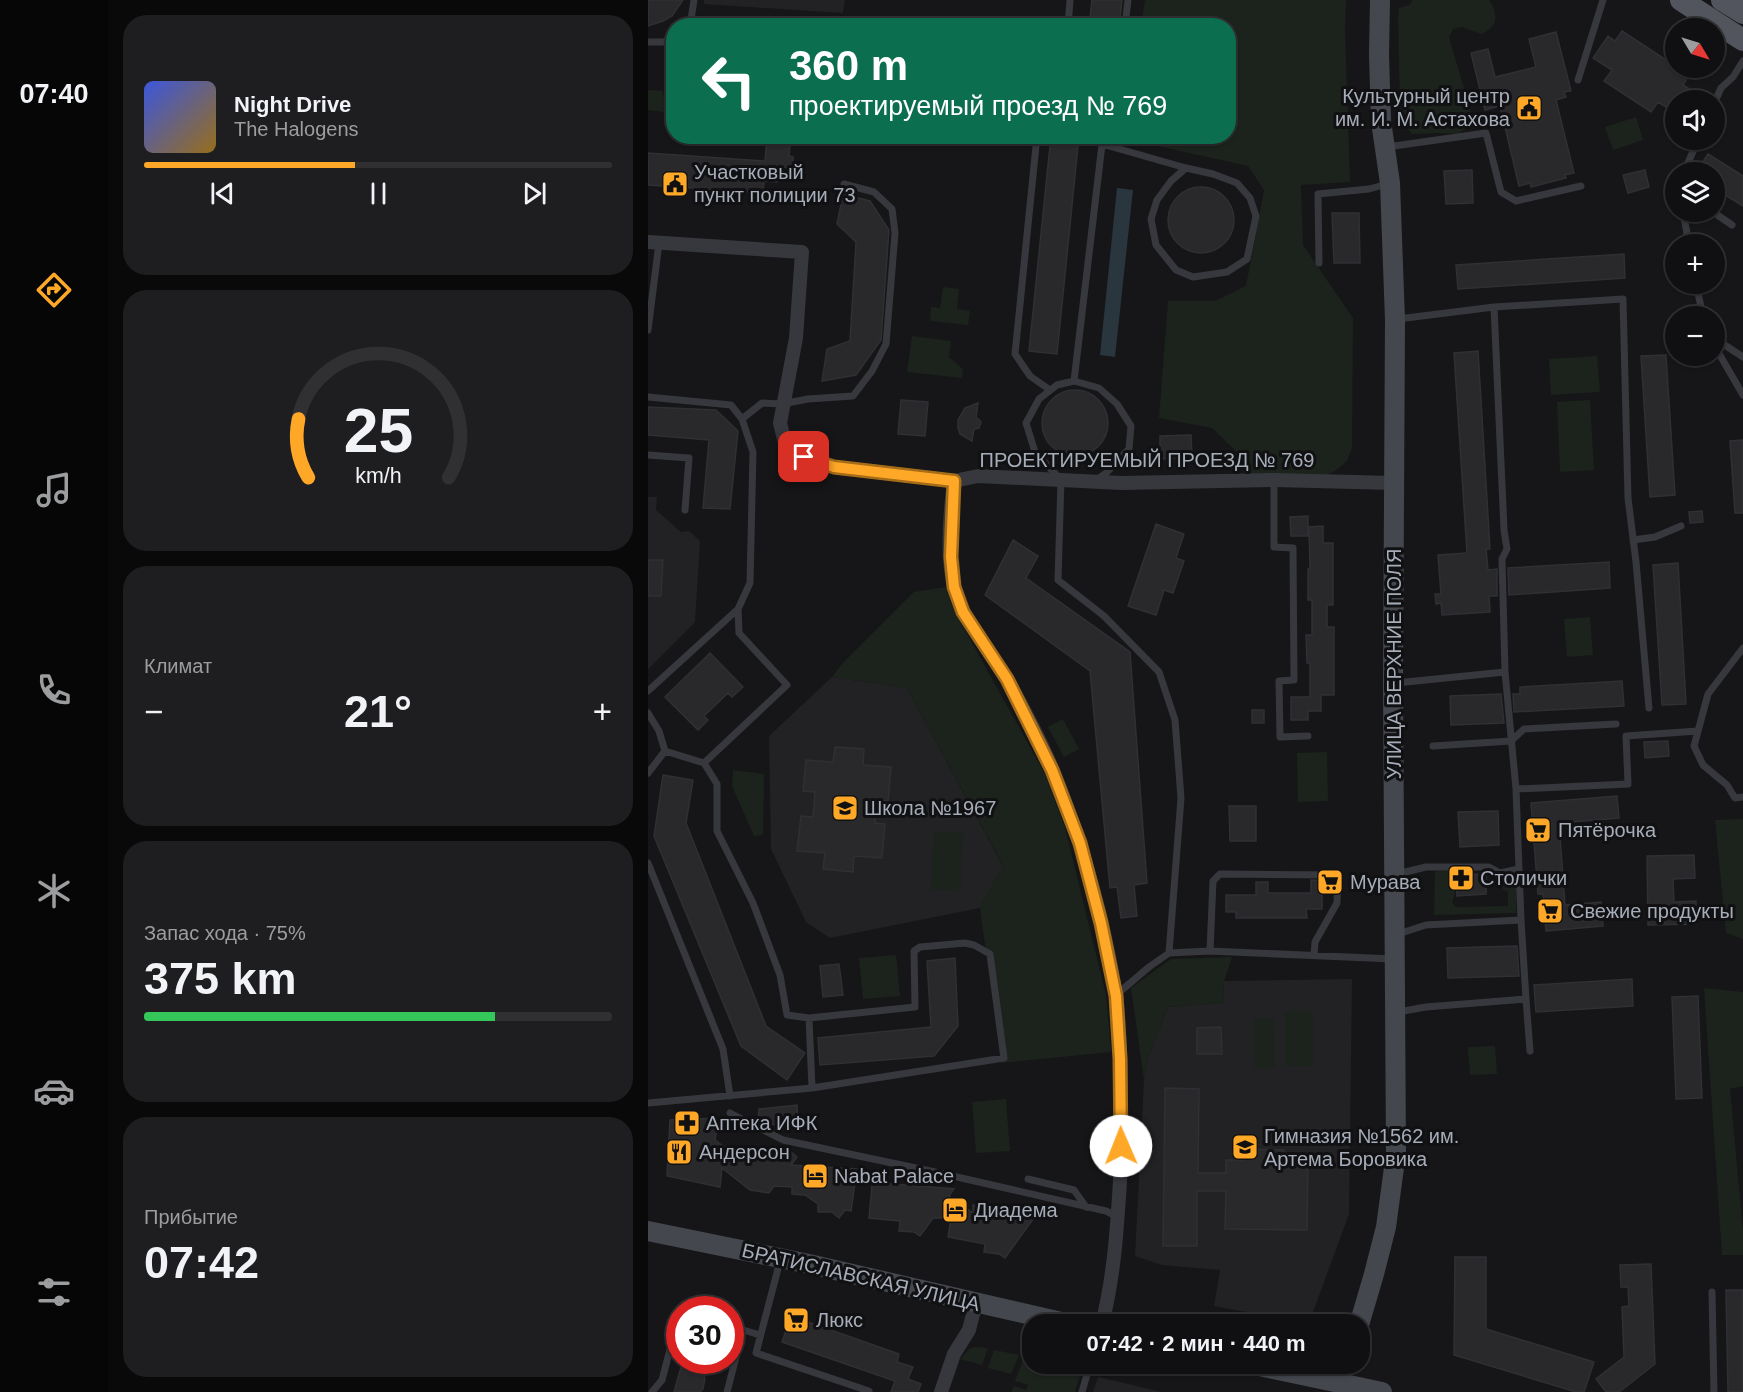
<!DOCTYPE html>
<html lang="ru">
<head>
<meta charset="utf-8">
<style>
	body { margin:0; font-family:Helvetica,sans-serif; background:#1e1e20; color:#f1f3f6; height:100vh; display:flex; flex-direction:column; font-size:22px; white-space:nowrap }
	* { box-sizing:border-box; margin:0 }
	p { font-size:20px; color:#9c9d9f }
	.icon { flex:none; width:33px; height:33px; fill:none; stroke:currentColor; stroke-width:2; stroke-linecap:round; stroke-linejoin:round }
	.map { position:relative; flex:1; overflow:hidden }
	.panel { display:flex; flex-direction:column; gap:15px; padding:15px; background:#09090a; width:540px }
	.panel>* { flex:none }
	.hud { position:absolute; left:18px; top:18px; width:570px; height:126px; border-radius:24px; box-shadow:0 2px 4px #0004,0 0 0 2px #303032; background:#0b6e4f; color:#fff; overflow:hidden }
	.needle { width:39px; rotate:128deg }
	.tools { position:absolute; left:1017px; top:18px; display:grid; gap:12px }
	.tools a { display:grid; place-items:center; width:60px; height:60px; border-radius:50%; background:#101012; box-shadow:0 2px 4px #0004,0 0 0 2px #303032; font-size:30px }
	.speed { position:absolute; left:18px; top:1296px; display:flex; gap:12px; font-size:30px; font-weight:700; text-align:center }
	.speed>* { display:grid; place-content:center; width:78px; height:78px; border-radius:50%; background:#101012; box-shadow:0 2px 4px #0004,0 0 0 2px #303032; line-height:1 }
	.speed .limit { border:9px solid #d22; background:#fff; color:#111 }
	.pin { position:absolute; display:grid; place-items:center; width:51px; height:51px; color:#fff; margin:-26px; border-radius:12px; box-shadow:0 3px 9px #0006 }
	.me { position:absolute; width:66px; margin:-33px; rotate:359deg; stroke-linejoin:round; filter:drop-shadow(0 0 4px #0008) }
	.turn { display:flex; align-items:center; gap:21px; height:126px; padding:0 24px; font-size:27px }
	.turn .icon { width:78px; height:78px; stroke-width:2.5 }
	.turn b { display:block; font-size:42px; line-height:51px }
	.big { font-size:45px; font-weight:800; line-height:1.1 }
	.panel .tile { flex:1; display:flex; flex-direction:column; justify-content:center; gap:9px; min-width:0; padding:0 21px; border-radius:24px; background:#1e1e20 }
	.panel .dial { align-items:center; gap:0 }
	.dial svg { height:156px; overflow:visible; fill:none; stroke:#303032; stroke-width:7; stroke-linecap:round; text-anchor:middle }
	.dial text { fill:#f1f3f6; stroke:none }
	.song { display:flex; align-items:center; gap:18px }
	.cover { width:72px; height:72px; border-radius:9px; background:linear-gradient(135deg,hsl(230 70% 55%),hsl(40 70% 35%)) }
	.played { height:6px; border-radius:3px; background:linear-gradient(90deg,#ffa827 45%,#303032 45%) }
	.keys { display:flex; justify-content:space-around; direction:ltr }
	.heat { display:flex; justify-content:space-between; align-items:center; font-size:33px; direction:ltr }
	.charge { height:9px; border-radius:4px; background:linear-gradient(90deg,#34c759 75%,#303032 0) }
	.trip { position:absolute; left:374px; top:1314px; width:348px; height:60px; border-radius:24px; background:#101012; box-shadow:0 2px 4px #0004,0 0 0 2px #303032; font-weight:800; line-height:60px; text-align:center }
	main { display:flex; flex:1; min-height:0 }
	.dock { display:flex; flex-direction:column; width:108px; justify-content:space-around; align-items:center; background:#060607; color:#9c9d9f }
	.dock .icon { width:42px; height:42px }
	.dock .current { color:#ffa827 }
	.dock b { font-size:27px; color:#f1f3f6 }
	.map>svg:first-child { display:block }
	.built { fill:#222225 }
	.green { fill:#1b231c }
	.water { fill:#2a363d }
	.building { fill:#29292c; stroke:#2f3034; stroke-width:1.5 }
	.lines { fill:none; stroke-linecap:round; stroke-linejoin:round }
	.lane { stroke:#36383d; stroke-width:7 }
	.street { stroke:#36383d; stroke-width:14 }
	.secondary { stroke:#44474e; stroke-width:20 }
	.primary { stroke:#52555d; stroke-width:22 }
	.route-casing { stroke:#a66d19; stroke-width:15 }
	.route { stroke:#ffa827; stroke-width:10 }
	.labels { text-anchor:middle; stroke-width:6; stroke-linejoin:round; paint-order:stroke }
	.poi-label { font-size:20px; fill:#a6adb9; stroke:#111113; text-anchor:start }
	.street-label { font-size:20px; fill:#a6adb9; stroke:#111113 }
</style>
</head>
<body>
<main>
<nav class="dock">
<b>07:40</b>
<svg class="icon current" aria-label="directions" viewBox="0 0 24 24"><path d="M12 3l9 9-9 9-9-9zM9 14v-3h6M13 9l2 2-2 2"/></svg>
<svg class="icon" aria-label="music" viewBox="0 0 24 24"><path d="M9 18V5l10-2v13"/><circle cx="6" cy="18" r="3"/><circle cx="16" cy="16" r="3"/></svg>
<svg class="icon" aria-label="phone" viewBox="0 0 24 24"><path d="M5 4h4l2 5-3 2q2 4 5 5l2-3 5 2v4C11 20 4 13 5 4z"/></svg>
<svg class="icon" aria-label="climate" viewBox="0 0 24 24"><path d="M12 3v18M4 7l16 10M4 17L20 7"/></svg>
<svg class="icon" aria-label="car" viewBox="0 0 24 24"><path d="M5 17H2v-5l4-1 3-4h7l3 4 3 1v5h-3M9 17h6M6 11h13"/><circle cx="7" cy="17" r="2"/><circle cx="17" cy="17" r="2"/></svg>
<svg class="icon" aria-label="filters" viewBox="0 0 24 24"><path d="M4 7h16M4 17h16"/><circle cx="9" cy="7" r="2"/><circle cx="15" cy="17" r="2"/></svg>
</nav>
<section class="panel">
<div class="tile">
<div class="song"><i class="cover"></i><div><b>Night Drive</b><p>The Halogens</p></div></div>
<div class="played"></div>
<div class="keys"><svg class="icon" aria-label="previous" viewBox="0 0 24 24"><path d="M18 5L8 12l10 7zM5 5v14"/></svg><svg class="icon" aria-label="pause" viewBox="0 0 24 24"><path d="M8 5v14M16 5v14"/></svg><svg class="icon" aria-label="next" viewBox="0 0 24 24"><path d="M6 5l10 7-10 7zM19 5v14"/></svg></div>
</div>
<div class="tile dial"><svg viewBox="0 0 100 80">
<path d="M14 69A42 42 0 1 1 86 69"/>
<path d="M14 69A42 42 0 0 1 9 39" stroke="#ffa827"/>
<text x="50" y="56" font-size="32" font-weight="700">25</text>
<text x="50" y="72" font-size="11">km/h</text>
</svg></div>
<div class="tile"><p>Климат</p>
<div class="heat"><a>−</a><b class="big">21°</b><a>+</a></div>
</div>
<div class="tile"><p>Запас хода · 75%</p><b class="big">375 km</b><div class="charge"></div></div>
<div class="tile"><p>Прибытие</p><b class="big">07:42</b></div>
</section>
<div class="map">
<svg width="1095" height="1392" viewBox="0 0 1095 1392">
	<rect width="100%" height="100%" fill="#161618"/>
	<path class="built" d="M56 0H197L195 13 56 4Z
		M0 497H9L8 510 33 532 41 531 52 541 47 622 0 669Z
		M184 677 259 688 355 866 332 908 182 938 158 922 123 849 121 736Z
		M704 979 701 1214 664 1315 647 1321 566 1306 572 1270 514 1265 487 1256 496 1080 500 1058 520 1007 575 1003 576 981Z
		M450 1377 514 1392H445Z"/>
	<path class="green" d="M497 0H698L697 30 702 182 653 185 655 245 705 318 704 448 699 461 687 471 672 478 595 477 596 459 564 428 511 418 520 301H567L598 286 616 190 600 166 500 144 502 137 580 136V26H493Z
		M765 0H841C851 14 850 28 833 34L814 27 805 29 801 37 826 123 810 134 790 133 764 134C757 126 754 118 752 107L750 18 751 8 761 5Z
		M0 90 15 91V95L25 96V113L0 110Z
		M988 117 995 140 965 150 957 127Z
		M295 287 311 289 309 309 322 311 320 325 282 321 283 307 292 308Z
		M264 336 303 341 301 357 315 369 314 378 259 372Z
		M949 356 952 392 903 395 901 359Z
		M942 400 946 470 912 472 909 402Z
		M297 587 308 614 397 774 417 828 458 995 463 1052 353 1063 332 908 355 865 259 688 184 677 194 664 266 592Z
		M942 617 945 655 919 657 916 619Z
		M415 719 431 749 416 757 400 727Z
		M679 752 680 801 650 802 649 753Z
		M85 770 116 774 115 835 106 836 84 786Z
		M1095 819V939L1078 933 1067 820Z
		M286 832 315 833 312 891 283 889Z
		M787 871H802C810 879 808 892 804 902L808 907 860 906V891L855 890 853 880 856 875 863 874 868 877V913L786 915Z
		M248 955 252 996 215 999 211 958Z
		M584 957 576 981 575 1003 520 1007 500 1058 496 1080 483 988 523 959Z
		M1056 988 1095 992V1086L1082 1089 1095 1232V1255H1074Z
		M637 1011H665V1066H637Z
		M606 1018H626L627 1069H607Z
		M847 1046 849 1074 822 1075 820 1047Z
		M358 1099 362 1151 328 1153 324 1102Z
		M326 1347 340 1348 334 1365 312 1359 321 1349Z
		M346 1350 371 1355 363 1374 340 1368Z
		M376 1357 384 1359V1364H406L431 1369 433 1372 427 1392H363L366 1386 378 1390 380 1385 367 1381Z"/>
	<path class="water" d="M469 188 485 190 467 357 452 355Z"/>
	<path class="building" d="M0 0H35L24 16 15 21 0 26Z
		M444 0H474L471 26H441Z
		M974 31 1041 75 1035 85 1043 90 1036 100H1028V113L1010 102 1003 112 956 81 964 70 945 58 960 36 967 41Z
		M908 32 923 91 916 92 918 97 908 100 926 173 917 175 918 178 883 187 882 183 871 186 852 106 837 110 823 53 840 49 847 77 888 67 881 39Z
		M119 136H143L141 156 145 157V168L130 167 129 182 116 181 115 193 0 185V153L117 161Z
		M403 136H431L409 354 381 351Z
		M1060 154 1095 176V206L1066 188V172H1048Z
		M824 170 825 203 798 204 796 171Z
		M997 170 1001 187 980 193 975 175Z
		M520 220a33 33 0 1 1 66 0a33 33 0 1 1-66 0Z
		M195 194 222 201 241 230 233 340 208 375 174 381 179 349 202 341 208 242 189 224Z
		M684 213H711L712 263H686Z
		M976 254 977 278 810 289 808 265Z
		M830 351 842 549H838L840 570 849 569V596H841L842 612 794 615 793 603 788 604 787 594H793L790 555 819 553 806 353Z
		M1018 355 1027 495 1002 497 993 356Z
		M394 423a33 33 0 1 1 66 0a33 33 0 1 1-66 0Z
		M253 400 280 402 277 436 250 434Z
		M330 403 328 417 333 422 331 428 326 429 324 441 312 434 310 428V420L317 408Z
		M0 407 68 410 90 431 82 509 55 508 61 440 0 435Z
		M543 435 544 458 512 459V436Z
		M1095 440V513H1087L1082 441Z
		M1054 511 1055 522 1042 523 1041 512Z
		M660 516V536H643L642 517Z
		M508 524 536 534 528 558 536 561 525 593 516 590 508 615 480 606Z
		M675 526V543H685V605H679V627H686V695H673V711H660V720H643V697H662V663H659L658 635H664V600H660V569H662L661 527Z
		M365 540 390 556 378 578 482 652 499 883 486 885 489 916 473 918 469 887 462 888 442 671 337 595Z
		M0 560H15L13 596H0Z
		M961 562 962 588 861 595 860 568Z
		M1030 563 1038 704 1014 705 1005 565Z
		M62 653 95 687 84 697 80 693 56 716 60 720 50 730 17 697Z
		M974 681 976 706 866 712 865 694H872V687Z
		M853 694 856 723 803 725 802 696Z
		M604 710H616V723H604Z
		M1020 741 1021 756 997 758 996 742Z
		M187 747 216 749 215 765 243 767 240 801 230 800 227 823 237 824 234 858 206 856 205 872 175 869 177 853 149 851 153 816 165 817 167 792 155 791 158 760 185 762Z
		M15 775 45 780 38 823 118 1026 157 1053 139 1080 93 1046 6 836Z
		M969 796 971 818 911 823 917 905 953 902 955 926 898 931 895 894H890L883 803Z
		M581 806H608V841H582Z
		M850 811 851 845 812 847 810 812Z
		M1046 855 1047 878 1025 879 1026 902 1048 901V924L1000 925 999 856Z
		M838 874V894L809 896 808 875Z
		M663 880 684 881V894H674V909H658L659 918H588V912H578V895H608V882H620V893H663Z
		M869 946 871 976 800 978 799 948Z
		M307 958 310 1026 286 1056 172 1065 170 1038 283 1027 279 961Z
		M191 964 195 995 175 997 172 966Z
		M984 979 985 1006 888 1012 886 985Z
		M1050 996 1054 1098 1028 1099 1024 997Z
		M573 1027 574 1054H549V1028Z
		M517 1088 551 1089 550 1173H578V1160H596V1149L636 1150V1161H660L659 1230 577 1229 578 1191H549V1246H515Z
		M149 1105 150 1126 119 1124 110 1120 111 1109Z
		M71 1118 67 1140 75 1146 142 1151 149 1157 143 1165 209 1169 203 1211 197 1210 191 1218 184 1212H170V1204L157 1195 144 1194V1187L126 1186 121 1193 102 1190 74 1168 72 1187 19 1176 22 1120Z
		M225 1175 234 1183 306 1189 301 1196 325 1213V1205L391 1211 357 1258 351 1254 336 1252 337 1244 300 1237 303 1218H285L272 1236 266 1232 251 1231 252 1221 221 1218Z
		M807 1257H838V1329L946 1362 936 1392H928L806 1355Z
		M1003 1264 1007 1364 971 1392H958L948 1379 976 1357 974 1307 981 1306 980 1287H973L972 1265Z
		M1078 1290H1095V1392H1080Z
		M143 1316 251 1354 249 1362 265 1367 260 1379 273 1384 270 1392H243L247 1381 134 1342Z
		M35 1360H60L56 1376 57 1378 55 1389 52 1392H26Z"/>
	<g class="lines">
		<path class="lane" d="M42 26 46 0
			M420 26 422 0
			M477 26 480 0
			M0 42H15L26 39
			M930 80 955 0
			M1066 104 1073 88 1085 77 1095 61
			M389 136 367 354 382 376 402 390
			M454 144 538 168 565 174 589 183 602 198 608 216 599 259 579 272 545 277 528 270 508 245 503 219 509 200 523 181 538 168
			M739 147 838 133 853 192 868 201 933 186
			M1036 172 1050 140
			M1035 212 1041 244
			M1065 212 1084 225
			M671 263 670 194 721 189 739 184
			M1048 284 1055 316
			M750 319 846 307 975 299 980 498 988 562 1001 708
			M0 330 11 243
			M1066 338 1095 357
			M1066 345 1095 395
			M426 381 455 136
			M0 397 83 405 94 419
			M0 455 41 458 37 510
			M448 480 458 473 481 449 483 426 469 404 451 388 426 381 409 385 391 399 378 423 387 452 413 480 410 580 456 616 511 672 527 720 533 798 521 953
			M626 480V547L645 548 646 680 631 681 632 737 660 736
			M985 540 1007 537 1033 526
			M1095 648 1060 694 1046 746 1055 765 1079 785 1087 798 1095 797
			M857 672 868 789
			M748 683 857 672 854 559 859 549 856 530 846 307
			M0 691 90 609
			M0 713 11 731 17 751
			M785 746 863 741 876 729 968 724
			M56 763 139 685 91 633 90 609 102 583 105 452 94 419 114 403 134 404 160 399 205 396 224 371 238 344 247 233 244 209 226 192 196 184
			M0 773 17 751
			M0 863 75 1049 82 1096
			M749 874 778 867H841L852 873 871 869 868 789 980 784 978 736 1050 731
			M750 934 778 925 873 920 871 869
			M562 951 565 881 572 874 690 875 689 903 667 942 666 955
			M468 995 501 967 521 953 562 951 745 959
			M878 999 882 1051
			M750 1012 778 1007 878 999 873 920
			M161 1018 164 1088
			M0 1103 164 1088 356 1058 342 954 326 945 317 943 272 947 266 951 267 1007 161 1018 139 1015 132 975 105 903 69 831V784L56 763 17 751
			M82 1113 135 1140 287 1172 458 1211 470 1217
			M380 1179 426 1190 438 1207
			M132 1261 108 1353 221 1391 220 1392
			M1064 1292 1066 1392
			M82 1326 112 1335
			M4 1392 14 1380 30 1319 32 1318
			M79 1392 95 1330
			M434 1392 442 1364"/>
		<path class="street" d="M0 242 154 252 148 338 132 423 136 439 156 457 186 467 306 481 330 476 473 483 626 480 746 483
			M306 481C302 512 298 560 307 590 317 623 341 650 359 679 376 709 393 741 406 773 434 842 456 921 468 995 472 1023 472 1053 473 1081 473 1114 473 1147 472 1181 469 1229 466 1277 454 1324
			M293 1392 306 1354 321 1330 328 1302"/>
		<path class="secondary" d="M0 1231 161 1264 422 1324
			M711 1325 726 1274 738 1227 748 1153 745 683 747 320 742 183 733 121 731 55 732 0
			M602 1364 734 1392"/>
		<path class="primary" d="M1033 0 1095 40
			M1074 0 1095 13"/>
	</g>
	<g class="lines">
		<defs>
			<path id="route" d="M156 457 186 467 306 481 303 557 306 587 315 612 359 679 404 770 432 843 453 923 468 996 472 1059 473 1146"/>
		</defs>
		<use href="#route" class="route-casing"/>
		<use href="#route" class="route"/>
	</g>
	<defs>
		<symbol id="civic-square" viewBox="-11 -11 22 22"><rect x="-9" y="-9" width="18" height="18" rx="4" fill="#ffa827" stroke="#111113"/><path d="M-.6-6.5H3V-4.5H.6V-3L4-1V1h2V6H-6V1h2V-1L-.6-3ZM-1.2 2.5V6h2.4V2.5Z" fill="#111"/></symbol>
		<symbol id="school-square" viewBox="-11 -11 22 22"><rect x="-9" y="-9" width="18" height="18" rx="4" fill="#ffa827" stroke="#111113"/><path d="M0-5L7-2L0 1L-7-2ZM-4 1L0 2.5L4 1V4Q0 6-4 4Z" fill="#111"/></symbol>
		<symbol id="supermarket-square" viewBox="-11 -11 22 22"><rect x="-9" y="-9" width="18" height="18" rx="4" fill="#ffa827" stroke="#111113"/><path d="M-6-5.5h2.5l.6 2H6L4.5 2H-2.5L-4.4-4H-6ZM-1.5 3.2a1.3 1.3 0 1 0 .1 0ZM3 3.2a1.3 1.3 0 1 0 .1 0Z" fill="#111"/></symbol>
		<symbol id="pharmacy-square" viewBox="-11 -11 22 22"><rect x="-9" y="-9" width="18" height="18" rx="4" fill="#ffa827" stroke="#111113"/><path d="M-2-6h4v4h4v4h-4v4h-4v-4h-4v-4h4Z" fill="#111"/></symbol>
		<symbol id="restaurant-square" viewBox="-11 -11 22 22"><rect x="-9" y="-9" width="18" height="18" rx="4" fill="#ffa827" stroke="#111113"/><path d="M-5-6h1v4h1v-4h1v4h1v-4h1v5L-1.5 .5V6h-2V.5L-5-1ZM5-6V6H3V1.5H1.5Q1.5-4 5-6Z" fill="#111"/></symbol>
		<symbol id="hotel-square" viewBox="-11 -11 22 22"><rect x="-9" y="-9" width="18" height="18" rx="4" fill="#ffa827" stroke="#111113"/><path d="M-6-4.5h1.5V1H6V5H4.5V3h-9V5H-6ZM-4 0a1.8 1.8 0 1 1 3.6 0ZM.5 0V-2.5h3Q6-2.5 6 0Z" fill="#111"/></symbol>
	</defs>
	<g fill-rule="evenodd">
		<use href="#civic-square" x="866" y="93" width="30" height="30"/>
		<use href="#civic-square" x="12" y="169" width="30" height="30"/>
		<use href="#school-square" x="182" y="793" width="30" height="30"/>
		<use href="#supermarket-square" x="875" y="815" width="30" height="30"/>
		<use href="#pharmacy-square" x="798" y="863" width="30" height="30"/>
		<use href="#supermarket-square" x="667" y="867" width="30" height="30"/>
		<use href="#supermarket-square" x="887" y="896" width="30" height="30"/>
		<use href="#pharmacy-square" x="24" y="1108" width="30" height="30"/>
		<use href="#school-square" x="582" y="1132" width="30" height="30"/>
		<use href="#restaurant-square" x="16" y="1137" width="30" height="30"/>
		<use href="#hotel-square" x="152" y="1161" width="30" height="30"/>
		<use href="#hotel-square" x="292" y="1195" width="30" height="30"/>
		<use href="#supermarket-square" x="133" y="1305" width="30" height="30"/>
	</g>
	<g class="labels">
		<g class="poi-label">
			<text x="862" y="103" text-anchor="end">Культурный центр<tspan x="862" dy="23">им. И. М. Астахова</tspan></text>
			<text x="46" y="179">Участковый<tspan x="46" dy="23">пункт полиции 73</tspan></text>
			<text x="216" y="815">Школа №1967</text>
			<text x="910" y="837">Пятёрочка</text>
			<text x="832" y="885">Столички</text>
			<text x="702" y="889">Мурава</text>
			<text x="922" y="918">Свежие продукты</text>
			<text x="58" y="1130">Аптека ИФК</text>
			<text x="616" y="1143">Гимназия №1562 им.<tspan x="616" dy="23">Артема Боровика</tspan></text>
			<text x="51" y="1159">Андерсон</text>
			<text x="186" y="1183">Nabat Palace</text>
			<text x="326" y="1217">Диадема</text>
			<text x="168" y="1327">Люкс</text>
		</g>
		<g class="street-label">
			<text x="499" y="467">ПРОЕКТИРУЕМЫЙ ПРОЕЗД № 769</text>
			<text transform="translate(746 664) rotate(-90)" y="7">УЛИЦА ВЕРХНИЕ ПОЛЯ</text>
			<text transform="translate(213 1277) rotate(13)" y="7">БРАТИСЛАВСКАЯ УЛИЦА</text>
		</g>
	</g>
</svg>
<div class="tools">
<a><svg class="needle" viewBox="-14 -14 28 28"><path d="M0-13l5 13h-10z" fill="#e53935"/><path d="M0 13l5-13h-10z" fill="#9c9d9f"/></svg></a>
<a><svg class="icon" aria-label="sound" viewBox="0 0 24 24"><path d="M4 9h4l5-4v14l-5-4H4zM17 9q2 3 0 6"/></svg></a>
<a><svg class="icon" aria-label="layers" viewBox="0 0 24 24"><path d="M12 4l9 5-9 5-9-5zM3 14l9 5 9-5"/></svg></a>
<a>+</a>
<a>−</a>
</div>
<div class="speed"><div class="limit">30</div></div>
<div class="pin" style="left:156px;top:457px;background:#d93025"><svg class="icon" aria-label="arrive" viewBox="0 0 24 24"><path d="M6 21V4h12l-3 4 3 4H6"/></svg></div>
<svg class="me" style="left:473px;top:1146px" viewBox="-20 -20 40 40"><circle r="19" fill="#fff"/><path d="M0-13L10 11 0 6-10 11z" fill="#ffa827"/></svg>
<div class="trip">07:42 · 2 мин · 440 m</div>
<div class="hud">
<div class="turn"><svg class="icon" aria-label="left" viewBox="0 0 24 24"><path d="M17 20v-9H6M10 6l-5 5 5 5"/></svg><div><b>360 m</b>проектируемый проезд № 769</div></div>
</div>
</div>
</main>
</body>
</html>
